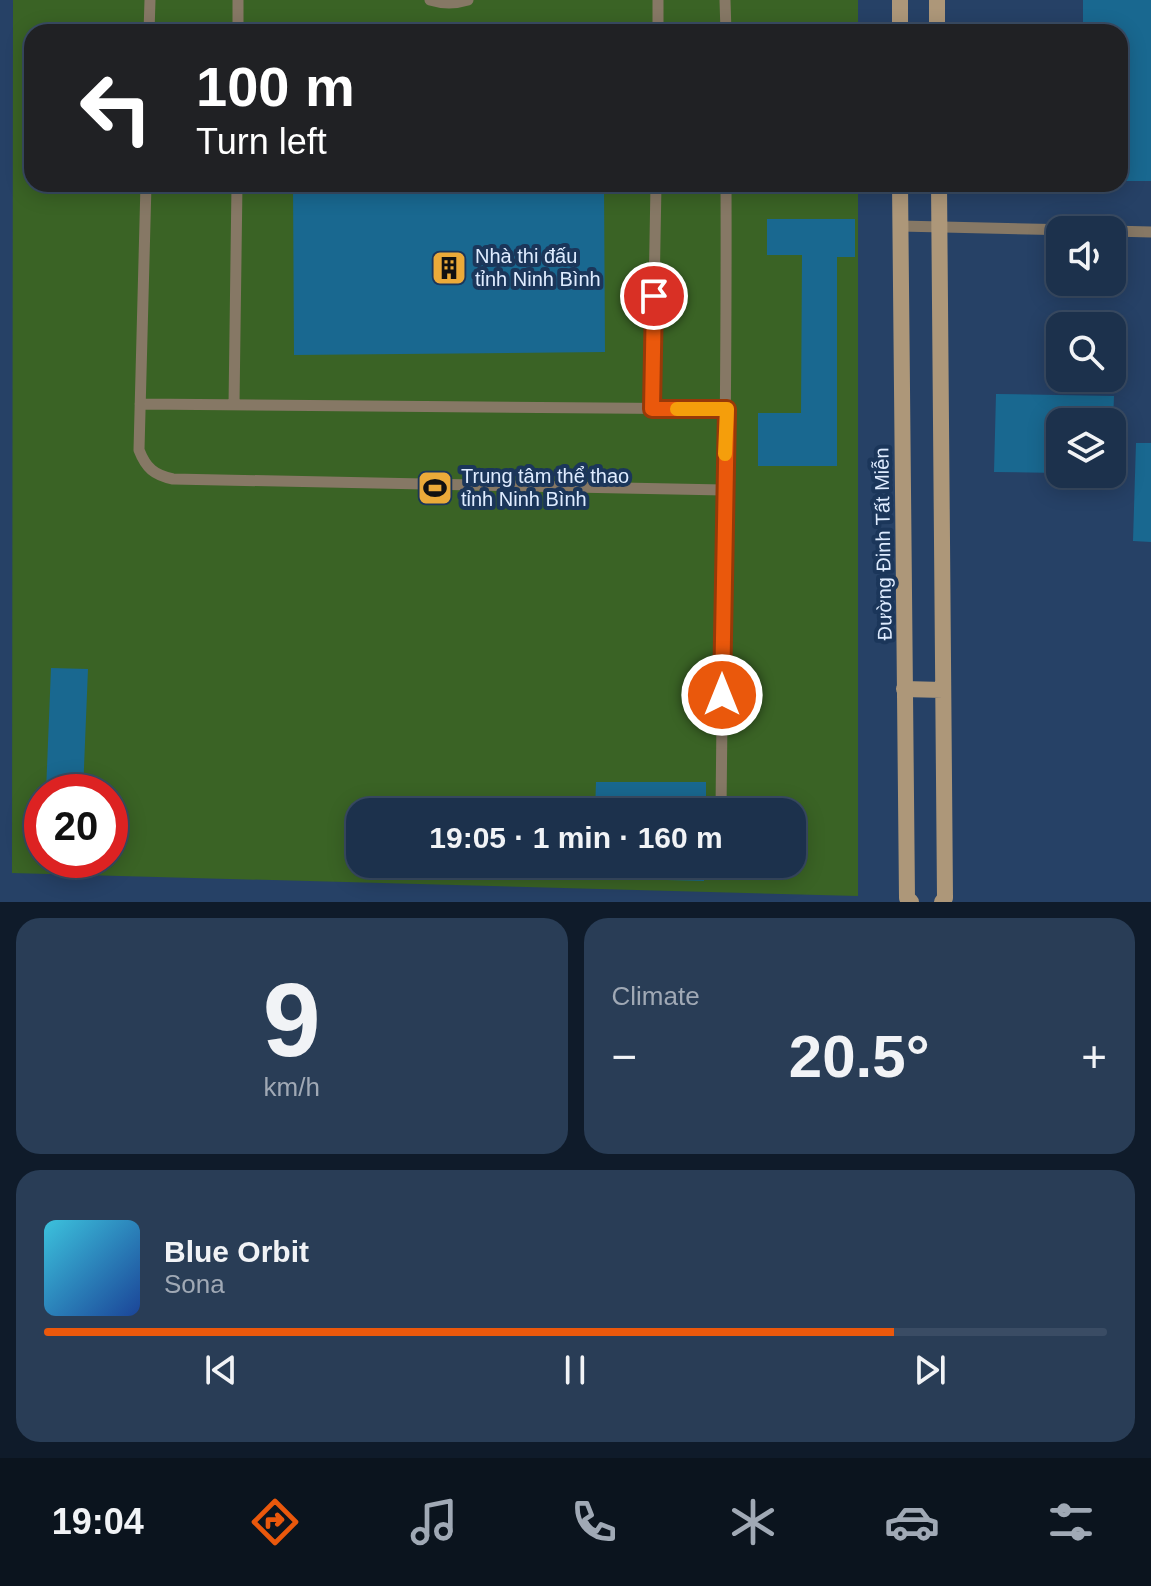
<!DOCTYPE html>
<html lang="en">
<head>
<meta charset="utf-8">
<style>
	body { margin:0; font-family:Arial,sans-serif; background:#293d56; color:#f1f3f6; height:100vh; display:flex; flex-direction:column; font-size:30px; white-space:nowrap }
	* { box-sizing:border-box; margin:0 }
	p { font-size:26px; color:#a0a9b5 }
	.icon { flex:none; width:44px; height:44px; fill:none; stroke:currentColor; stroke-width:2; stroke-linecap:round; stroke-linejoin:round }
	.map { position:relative; height:902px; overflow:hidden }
	.details { display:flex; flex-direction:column; gap:16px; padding:16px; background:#0f1b2a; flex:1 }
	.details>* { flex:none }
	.hud { position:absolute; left:24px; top:24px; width:1104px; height:168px; border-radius:24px; box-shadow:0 4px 20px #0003,0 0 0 2px #3a4c64; background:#202124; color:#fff; overflow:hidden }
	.tools { position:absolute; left:1046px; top:216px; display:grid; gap:16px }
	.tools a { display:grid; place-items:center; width:80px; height:80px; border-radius:16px; background:#1c314c; box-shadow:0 4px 20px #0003,0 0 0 2px #3a4c64; font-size:40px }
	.speed { position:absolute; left:24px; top:774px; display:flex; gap:16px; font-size:40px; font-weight:700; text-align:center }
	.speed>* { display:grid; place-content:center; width:104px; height:104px; border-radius:50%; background:#1c314c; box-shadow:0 4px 20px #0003,0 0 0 2px #3a4c64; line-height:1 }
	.speed .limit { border:12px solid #d22; background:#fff; color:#111 }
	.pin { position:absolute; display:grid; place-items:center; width:68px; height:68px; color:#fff; margin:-34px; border:4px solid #fff; border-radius:50%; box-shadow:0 2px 8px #0007 }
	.me { position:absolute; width:88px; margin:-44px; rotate:0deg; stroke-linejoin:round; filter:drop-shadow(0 0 6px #0008) }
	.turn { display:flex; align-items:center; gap:28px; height:168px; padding:0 40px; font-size:36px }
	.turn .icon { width:104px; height:104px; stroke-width:2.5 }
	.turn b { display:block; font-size:56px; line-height:68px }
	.big { font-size:60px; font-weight:600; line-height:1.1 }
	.details .card { flex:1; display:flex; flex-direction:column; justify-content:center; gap:12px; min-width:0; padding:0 28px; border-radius:24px; background:#293d56 }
	.details .dial { align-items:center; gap:0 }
	.dial b { font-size:104px; line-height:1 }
	.song { display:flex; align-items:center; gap:24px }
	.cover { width:96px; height:96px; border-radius:12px; background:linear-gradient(135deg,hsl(190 70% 55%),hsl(220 70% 35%)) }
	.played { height:8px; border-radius:4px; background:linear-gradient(90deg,#ea580c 80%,#3a4c64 80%) }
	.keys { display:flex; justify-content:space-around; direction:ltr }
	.heat { display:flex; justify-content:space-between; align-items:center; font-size:44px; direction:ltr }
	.details .tiles { flex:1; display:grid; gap:16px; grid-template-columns:1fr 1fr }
	.card:last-child { grid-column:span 2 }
	.trip { position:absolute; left:346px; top:798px; width:460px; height:80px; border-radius:24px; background:#1c314c; box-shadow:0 4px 20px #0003,0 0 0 2px #3a4c64; font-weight:600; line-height:80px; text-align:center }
	.dock { display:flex; height:128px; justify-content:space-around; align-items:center; background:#0b141e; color:#a0a9b5 }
	.dock .icon { width:56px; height:56px }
	.dock .current { color:#ea580c }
	.dock b { font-size:36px; color:#f1f3f6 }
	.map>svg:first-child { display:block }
	.green { fill:#3a6325; fill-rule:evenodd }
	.building { fill:#196890 }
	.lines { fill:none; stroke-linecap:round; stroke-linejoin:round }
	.lane { stroke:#867865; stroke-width:11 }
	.secondary { stroke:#ad9779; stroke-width:16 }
	.route-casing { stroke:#983908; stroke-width:20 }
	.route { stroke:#ea580c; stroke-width:14 }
	.slow { stroke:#f59e0b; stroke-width:14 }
	.labels { text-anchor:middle; stroke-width:8; stroke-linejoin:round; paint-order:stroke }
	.poi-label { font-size:20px; fill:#dfecff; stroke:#1b365a; text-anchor:start }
	.street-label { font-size:20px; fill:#dfecff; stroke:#1b365a }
</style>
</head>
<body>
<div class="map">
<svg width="1151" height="902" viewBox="0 0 1151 902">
	<rect width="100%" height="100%" fill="#264166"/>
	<path class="green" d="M13 0H858V32H32V184H858V896L12 873ZM42 792H110V860H42ZM360 812H792V864H360Z"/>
	<path class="building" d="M1083 0H1151V181H1120V32H1083Z
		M293 184H604L605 352 294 355Z
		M767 219H855V257H837V466H758V413H801L802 255H767Z
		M996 394 1114 396 1113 422H1060V473L994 472Z
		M1136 443H1151V542L1133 541Z
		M51 668 88 669 83 792H46Z
		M596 782H706V812H595Z
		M593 864H705L704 881 593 878Z"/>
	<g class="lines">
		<path class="lane" d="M430 0C443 4 455 4 468 0
			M725 0 726 32
			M149 32 150 0
			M238 32V0
			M658 32V0
			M146 184 139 450C146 468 154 475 173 479L724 490
			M900 226 1075 230
			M1112 231 1151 232
			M140 404 727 409
			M234 405 237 184
			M652 409 656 184
			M721 812C723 603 727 393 726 184
			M720 871V864"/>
		<path class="secondary" d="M900 0V32
			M937 0V32
			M900 184 907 898 911 902
			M939 184 945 898 942 902
			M904 689 943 690"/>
	</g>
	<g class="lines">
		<defs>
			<path id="route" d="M654 296 652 409H727L722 695"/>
		</defs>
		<use href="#route" class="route-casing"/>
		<use href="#route" class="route"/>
		<path class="slow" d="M677 409H727L725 454"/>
	</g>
	<defs>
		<symbol id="building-square" viewBox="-11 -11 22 22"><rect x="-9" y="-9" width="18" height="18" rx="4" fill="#ebaa39" stroke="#1b365a"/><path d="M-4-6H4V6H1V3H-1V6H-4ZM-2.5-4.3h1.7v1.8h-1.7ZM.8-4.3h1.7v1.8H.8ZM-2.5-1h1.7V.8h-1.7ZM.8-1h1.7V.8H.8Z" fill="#111"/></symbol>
		<symbol id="stadium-square" viewBox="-11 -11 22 22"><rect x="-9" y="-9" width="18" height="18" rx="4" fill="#ebaa39" stroke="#1b365a"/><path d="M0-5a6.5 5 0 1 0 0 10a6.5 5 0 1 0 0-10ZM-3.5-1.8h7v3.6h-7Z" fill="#111"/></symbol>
	</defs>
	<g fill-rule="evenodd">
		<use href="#building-square" x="429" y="248" width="40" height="40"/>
		<use href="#stadium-square" x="415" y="468" width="40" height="40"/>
	</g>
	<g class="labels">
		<g class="poi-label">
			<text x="475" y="263">Nhà thi đấu<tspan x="475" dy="23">tỉnh Ninh Bình</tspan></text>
			<text x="461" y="483">Trung tâm thể thao<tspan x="461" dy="23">tỉnh Ninh Bình</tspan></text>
		</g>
		<g class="street-label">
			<text transform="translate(883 544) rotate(-91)" y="7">Đường Đinh Tất Miễn</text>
		</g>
	</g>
</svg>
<div class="tools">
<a><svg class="icon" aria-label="sound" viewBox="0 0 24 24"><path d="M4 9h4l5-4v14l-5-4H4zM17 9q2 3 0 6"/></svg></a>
<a><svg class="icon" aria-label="search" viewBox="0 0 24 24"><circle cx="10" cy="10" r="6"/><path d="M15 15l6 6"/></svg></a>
<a><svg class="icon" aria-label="layers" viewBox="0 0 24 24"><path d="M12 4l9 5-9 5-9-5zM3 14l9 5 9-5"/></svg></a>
</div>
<div class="speed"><div class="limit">20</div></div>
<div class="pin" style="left:654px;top:296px;background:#d93025"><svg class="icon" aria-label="arrive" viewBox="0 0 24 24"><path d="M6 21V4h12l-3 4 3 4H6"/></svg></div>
<svg class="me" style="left:722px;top:695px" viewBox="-20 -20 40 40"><circle r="17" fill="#ea580c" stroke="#fff" stroke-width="3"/><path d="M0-11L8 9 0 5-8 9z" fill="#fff"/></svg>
<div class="trip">19:05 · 1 min · 160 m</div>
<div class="hud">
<div class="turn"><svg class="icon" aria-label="left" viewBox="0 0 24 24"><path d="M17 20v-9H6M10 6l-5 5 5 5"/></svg><div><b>100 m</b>Turn left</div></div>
</div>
</div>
<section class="details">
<div class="tiles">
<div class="card dial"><b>9</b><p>km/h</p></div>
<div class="card"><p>Climate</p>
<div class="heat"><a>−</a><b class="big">20.5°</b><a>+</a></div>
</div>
<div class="card">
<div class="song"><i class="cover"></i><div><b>Blue Orbit</b><p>Sona</p></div></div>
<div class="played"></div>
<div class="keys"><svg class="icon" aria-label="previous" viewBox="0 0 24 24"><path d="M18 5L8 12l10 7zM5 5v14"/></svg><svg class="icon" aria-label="pause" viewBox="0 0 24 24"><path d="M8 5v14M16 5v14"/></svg><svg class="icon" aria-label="next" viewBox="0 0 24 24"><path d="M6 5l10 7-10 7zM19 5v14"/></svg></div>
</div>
</div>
</section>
<nav class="dock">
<b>19:04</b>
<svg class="icon current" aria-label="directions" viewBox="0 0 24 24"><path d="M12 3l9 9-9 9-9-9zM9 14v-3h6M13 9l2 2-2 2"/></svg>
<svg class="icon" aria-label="music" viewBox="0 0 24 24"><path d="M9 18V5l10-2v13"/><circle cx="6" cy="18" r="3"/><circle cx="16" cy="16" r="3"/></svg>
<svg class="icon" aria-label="phone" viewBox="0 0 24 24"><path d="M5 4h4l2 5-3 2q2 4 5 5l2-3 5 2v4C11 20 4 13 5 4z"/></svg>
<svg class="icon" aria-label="climate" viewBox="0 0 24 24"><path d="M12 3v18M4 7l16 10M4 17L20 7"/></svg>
<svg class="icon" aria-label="car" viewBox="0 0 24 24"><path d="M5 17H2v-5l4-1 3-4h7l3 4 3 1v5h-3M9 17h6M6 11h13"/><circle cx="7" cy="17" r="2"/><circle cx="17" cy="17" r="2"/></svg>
<svg class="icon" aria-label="filters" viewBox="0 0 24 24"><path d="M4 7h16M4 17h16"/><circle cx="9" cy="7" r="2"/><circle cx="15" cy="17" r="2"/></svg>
</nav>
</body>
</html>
